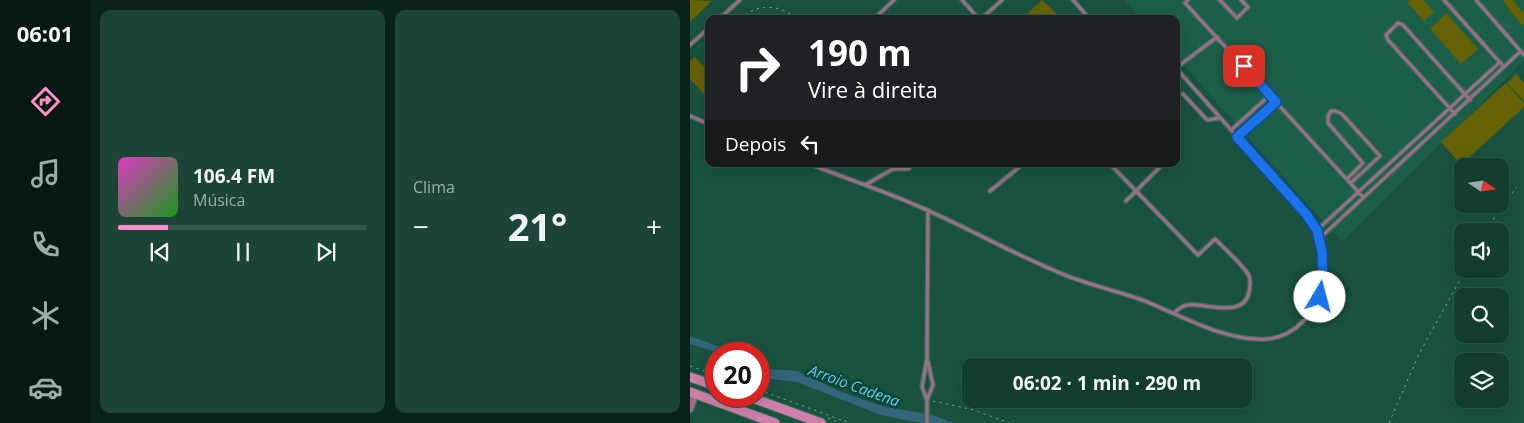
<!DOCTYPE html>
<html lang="pt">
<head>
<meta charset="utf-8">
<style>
	body { margin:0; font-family:"Open Sans",sans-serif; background:#1c4537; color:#f1f3f6; height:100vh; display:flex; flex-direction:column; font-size:19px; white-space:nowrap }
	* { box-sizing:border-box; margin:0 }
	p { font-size:16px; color:#9daeaa }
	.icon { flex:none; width:28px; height:28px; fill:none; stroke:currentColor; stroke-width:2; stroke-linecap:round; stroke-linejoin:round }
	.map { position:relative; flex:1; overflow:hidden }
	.side { display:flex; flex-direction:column; gap:10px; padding:10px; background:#0a221a; width:600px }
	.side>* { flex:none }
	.banner { position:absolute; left:15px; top:15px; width:475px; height:152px; border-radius:10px; box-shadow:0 5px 20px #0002,0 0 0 1px #32574b; background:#202124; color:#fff; overflow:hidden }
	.needle { width:32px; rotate:103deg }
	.controls { position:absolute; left:764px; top:158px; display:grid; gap:10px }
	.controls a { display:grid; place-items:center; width:55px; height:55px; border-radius:10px; background:#133e2f; box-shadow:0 5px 20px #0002,0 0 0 1px #32574b; font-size:25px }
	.speed { position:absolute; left:15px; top:342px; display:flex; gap:10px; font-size:25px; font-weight:700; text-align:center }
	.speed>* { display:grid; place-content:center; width:65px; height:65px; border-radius:50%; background:#133e2f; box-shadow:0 5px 20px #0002,0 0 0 1px #32574b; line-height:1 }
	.speed .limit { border:8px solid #d22; background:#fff; color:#111 }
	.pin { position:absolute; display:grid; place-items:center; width:42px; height:42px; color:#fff; margin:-21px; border-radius:10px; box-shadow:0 2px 8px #0006 }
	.me { position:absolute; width:55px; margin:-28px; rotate:8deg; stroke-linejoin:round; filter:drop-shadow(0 0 4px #0008) }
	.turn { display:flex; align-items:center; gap:18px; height:105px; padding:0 20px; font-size:22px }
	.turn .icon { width:65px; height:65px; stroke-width:2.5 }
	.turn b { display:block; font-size:35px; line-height:42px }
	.then { display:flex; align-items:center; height:48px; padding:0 20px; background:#0003; gap:10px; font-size:19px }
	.big { font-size:38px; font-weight:700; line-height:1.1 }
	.side .widget { flex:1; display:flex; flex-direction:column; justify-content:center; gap:8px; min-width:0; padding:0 18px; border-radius:10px; background:#1c4537 }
	.song { display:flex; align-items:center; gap:15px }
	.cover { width:60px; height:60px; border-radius:8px; background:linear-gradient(135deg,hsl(310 70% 55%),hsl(120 70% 35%)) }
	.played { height:5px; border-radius:2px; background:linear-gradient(90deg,#f98fc9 20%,#32574b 20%) }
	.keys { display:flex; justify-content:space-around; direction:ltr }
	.heat { display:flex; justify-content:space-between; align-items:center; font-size:28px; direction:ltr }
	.side .tiles { flex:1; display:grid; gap:10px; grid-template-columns:repeat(2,1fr) }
	.trip { position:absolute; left:272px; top:358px; width:290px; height:50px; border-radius:10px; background:#133e2f; box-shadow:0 5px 20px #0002,0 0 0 1px #32574b; font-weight:700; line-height:50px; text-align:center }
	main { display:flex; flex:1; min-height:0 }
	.menu { display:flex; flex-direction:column; width:90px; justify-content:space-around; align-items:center; background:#081913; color:#9daeaa }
	.menu .icon { width:35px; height:35px }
	.menu .on { color:#f98fc9 }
	.menu b { font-size:22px; color:#f1f3f6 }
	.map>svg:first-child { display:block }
	.built { fill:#1c5f49 }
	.green { fill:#666206 }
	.water { fill:#33667b }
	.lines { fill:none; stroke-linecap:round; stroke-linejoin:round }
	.service-casing { stroke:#3b705e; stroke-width:5.5 }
	.minor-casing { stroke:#3b705e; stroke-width:9 }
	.secondary-casing { stroke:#3b705e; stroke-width:11 }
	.path { stroke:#72a190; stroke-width:1; stroke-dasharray:2.5 4; stroke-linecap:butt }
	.service { stroke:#9f6d87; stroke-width:3 }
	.minor { stroke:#9f6d87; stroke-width:6 }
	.secondary { stroke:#ce80aa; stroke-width:9 }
	.route-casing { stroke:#114b97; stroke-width:12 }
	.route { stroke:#1a73e8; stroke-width:9 }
	.labels { text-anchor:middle; stroke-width:5; stroke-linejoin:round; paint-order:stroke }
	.water-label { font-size:15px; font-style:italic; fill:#62ccf7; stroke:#094734 }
</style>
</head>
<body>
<main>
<nav class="menu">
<b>06:01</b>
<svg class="icon on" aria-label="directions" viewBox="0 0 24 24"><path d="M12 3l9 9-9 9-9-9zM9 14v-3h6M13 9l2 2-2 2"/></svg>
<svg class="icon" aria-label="music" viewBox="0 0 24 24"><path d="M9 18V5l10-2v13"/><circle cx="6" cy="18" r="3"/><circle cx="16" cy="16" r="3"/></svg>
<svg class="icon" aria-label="phone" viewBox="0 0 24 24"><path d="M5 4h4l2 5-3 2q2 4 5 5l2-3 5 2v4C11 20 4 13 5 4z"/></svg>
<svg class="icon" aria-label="climate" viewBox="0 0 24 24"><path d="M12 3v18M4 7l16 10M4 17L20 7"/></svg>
<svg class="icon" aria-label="car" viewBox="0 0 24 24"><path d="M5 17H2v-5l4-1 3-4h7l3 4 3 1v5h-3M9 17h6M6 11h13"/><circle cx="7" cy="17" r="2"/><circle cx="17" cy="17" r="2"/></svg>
</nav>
<section class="side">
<div class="tiles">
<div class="widget">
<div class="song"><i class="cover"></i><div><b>106.4 FM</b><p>Música</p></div></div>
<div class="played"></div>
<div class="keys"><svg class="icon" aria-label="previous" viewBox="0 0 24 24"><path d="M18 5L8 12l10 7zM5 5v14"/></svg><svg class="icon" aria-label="pause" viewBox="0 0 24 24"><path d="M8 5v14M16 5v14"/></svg><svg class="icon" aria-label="next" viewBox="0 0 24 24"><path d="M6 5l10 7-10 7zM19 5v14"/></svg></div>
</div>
<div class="widget"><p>Clima</p>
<div class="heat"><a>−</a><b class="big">21°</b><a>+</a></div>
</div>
</div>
</section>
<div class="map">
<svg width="834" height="423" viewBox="0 0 834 423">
	<rect width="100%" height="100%" fill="#19523f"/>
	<path class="built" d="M434 0H834V61L652 242 486 57V19H451Z"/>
	<path class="green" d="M0 0 22 1 0 22Z
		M352 0 369 16 365 19H341L337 14Z
		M720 0H733L744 12 734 21 717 2Z
		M813 0H823L834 13V27L820 11Z
		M756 13 788 49 771 64 740 29Z
		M5 57 19 72V89L14 94 0 79V61Z
		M826 74 834 83V101L817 83Z
		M816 83 834 103V107L771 165 751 142Z"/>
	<path class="water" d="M0 336 49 354H32L0 344Z
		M69 363 80 369 107 371 149 391 191 406 242 415 263 423H232L191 415 107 382 82 379 69 374Z"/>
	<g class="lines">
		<defs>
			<path id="service" d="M272 0 289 19
				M383 0 400 19
				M498 0 495 3 673 197
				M530 0 547 18 558 7 551 0
				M754 0 814 67
				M786 0 834 55
				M29 19 50 0
				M184 19 204 0
				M291 19 312 0
				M0 45 19 28
				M486 68 527 37
				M493 94 517 120 530 118
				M765 114 698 40 696 35 708 23 713 25 780 100
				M0 116 19 124
				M541 130 580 95
				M547 137 586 102
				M120 164C159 180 201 193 239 211 286 232 331 258 380 277 404 286 430 292 455 301 492 316 536 342 577 339 605 337 627 312 632 285 636 260 633 234 616 214L486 68
				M420 164 508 255 525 239C533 247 556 268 559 276 561 281 560 287 559 292 554 319 516 303 498 305 493 305 489 309 485 312
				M203 169H218L223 164
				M657 179 673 163 638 123V116L641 111H646L652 114 690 156 661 183
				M175 185 203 169 207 164
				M300 191 333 164
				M436 201 473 164
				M627 230 810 62
				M630 238 831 51
				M237 400 232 387 237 359 238 210
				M237 423V400L243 385 238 362"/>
			<path id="minor" d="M0 409 5 394"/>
			<path id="secondary" d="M0 377 26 386
				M0 392 85 423
				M57 396 131 423"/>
		</defs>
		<use href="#service" class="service-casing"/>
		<use href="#minor" class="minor-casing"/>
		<use href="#secondary" class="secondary-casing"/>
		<path class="path" d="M50 19C65 4 91 3 106 19
			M797 231 808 211 827 187
			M0 366 26 375
			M69 390 160 423
			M243 401 284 410 319 423
			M138 418 150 423
			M699 423 729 354 776 269"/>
		<use href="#service" class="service"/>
		<use href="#minor" class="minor"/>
		<use href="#secondary" class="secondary"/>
	</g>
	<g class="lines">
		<defs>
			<path id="route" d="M554 66 586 102 547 137 616 214 627 230 632 252 633 275 630 297"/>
		</defs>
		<use href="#route" class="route-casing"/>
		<use href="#route" class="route"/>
	</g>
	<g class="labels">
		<g class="water-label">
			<text transform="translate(164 386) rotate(20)" y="5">Arroio Cadena</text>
		</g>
	</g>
</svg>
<div class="controls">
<a><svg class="needle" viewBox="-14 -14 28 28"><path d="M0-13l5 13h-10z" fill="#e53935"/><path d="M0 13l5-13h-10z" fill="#9daeaa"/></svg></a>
<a><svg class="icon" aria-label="sound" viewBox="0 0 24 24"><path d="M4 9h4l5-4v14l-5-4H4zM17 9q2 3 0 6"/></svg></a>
<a><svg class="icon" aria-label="search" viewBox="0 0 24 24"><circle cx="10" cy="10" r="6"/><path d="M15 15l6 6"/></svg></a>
<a><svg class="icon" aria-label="layers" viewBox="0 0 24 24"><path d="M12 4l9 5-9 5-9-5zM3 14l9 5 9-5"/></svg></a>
</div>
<div class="speed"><div class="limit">20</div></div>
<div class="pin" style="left:554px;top:66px;background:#d93025"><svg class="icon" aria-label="arrive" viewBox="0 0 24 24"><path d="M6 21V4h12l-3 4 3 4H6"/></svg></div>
<svg class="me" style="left:630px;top:297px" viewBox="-20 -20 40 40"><circle r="19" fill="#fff"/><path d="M0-13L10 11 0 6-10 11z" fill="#1a73e8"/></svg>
<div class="trip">06:02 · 1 min · 290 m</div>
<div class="banner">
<div class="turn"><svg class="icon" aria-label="right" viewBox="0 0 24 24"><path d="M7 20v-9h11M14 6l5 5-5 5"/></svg><div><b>190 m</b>Vire à direita</div></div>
<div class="then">Depois<svg class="icon" aria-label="left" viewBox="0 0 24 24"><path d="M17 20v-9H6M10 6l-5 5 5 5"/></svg></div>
</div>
</div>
</main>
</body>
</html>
